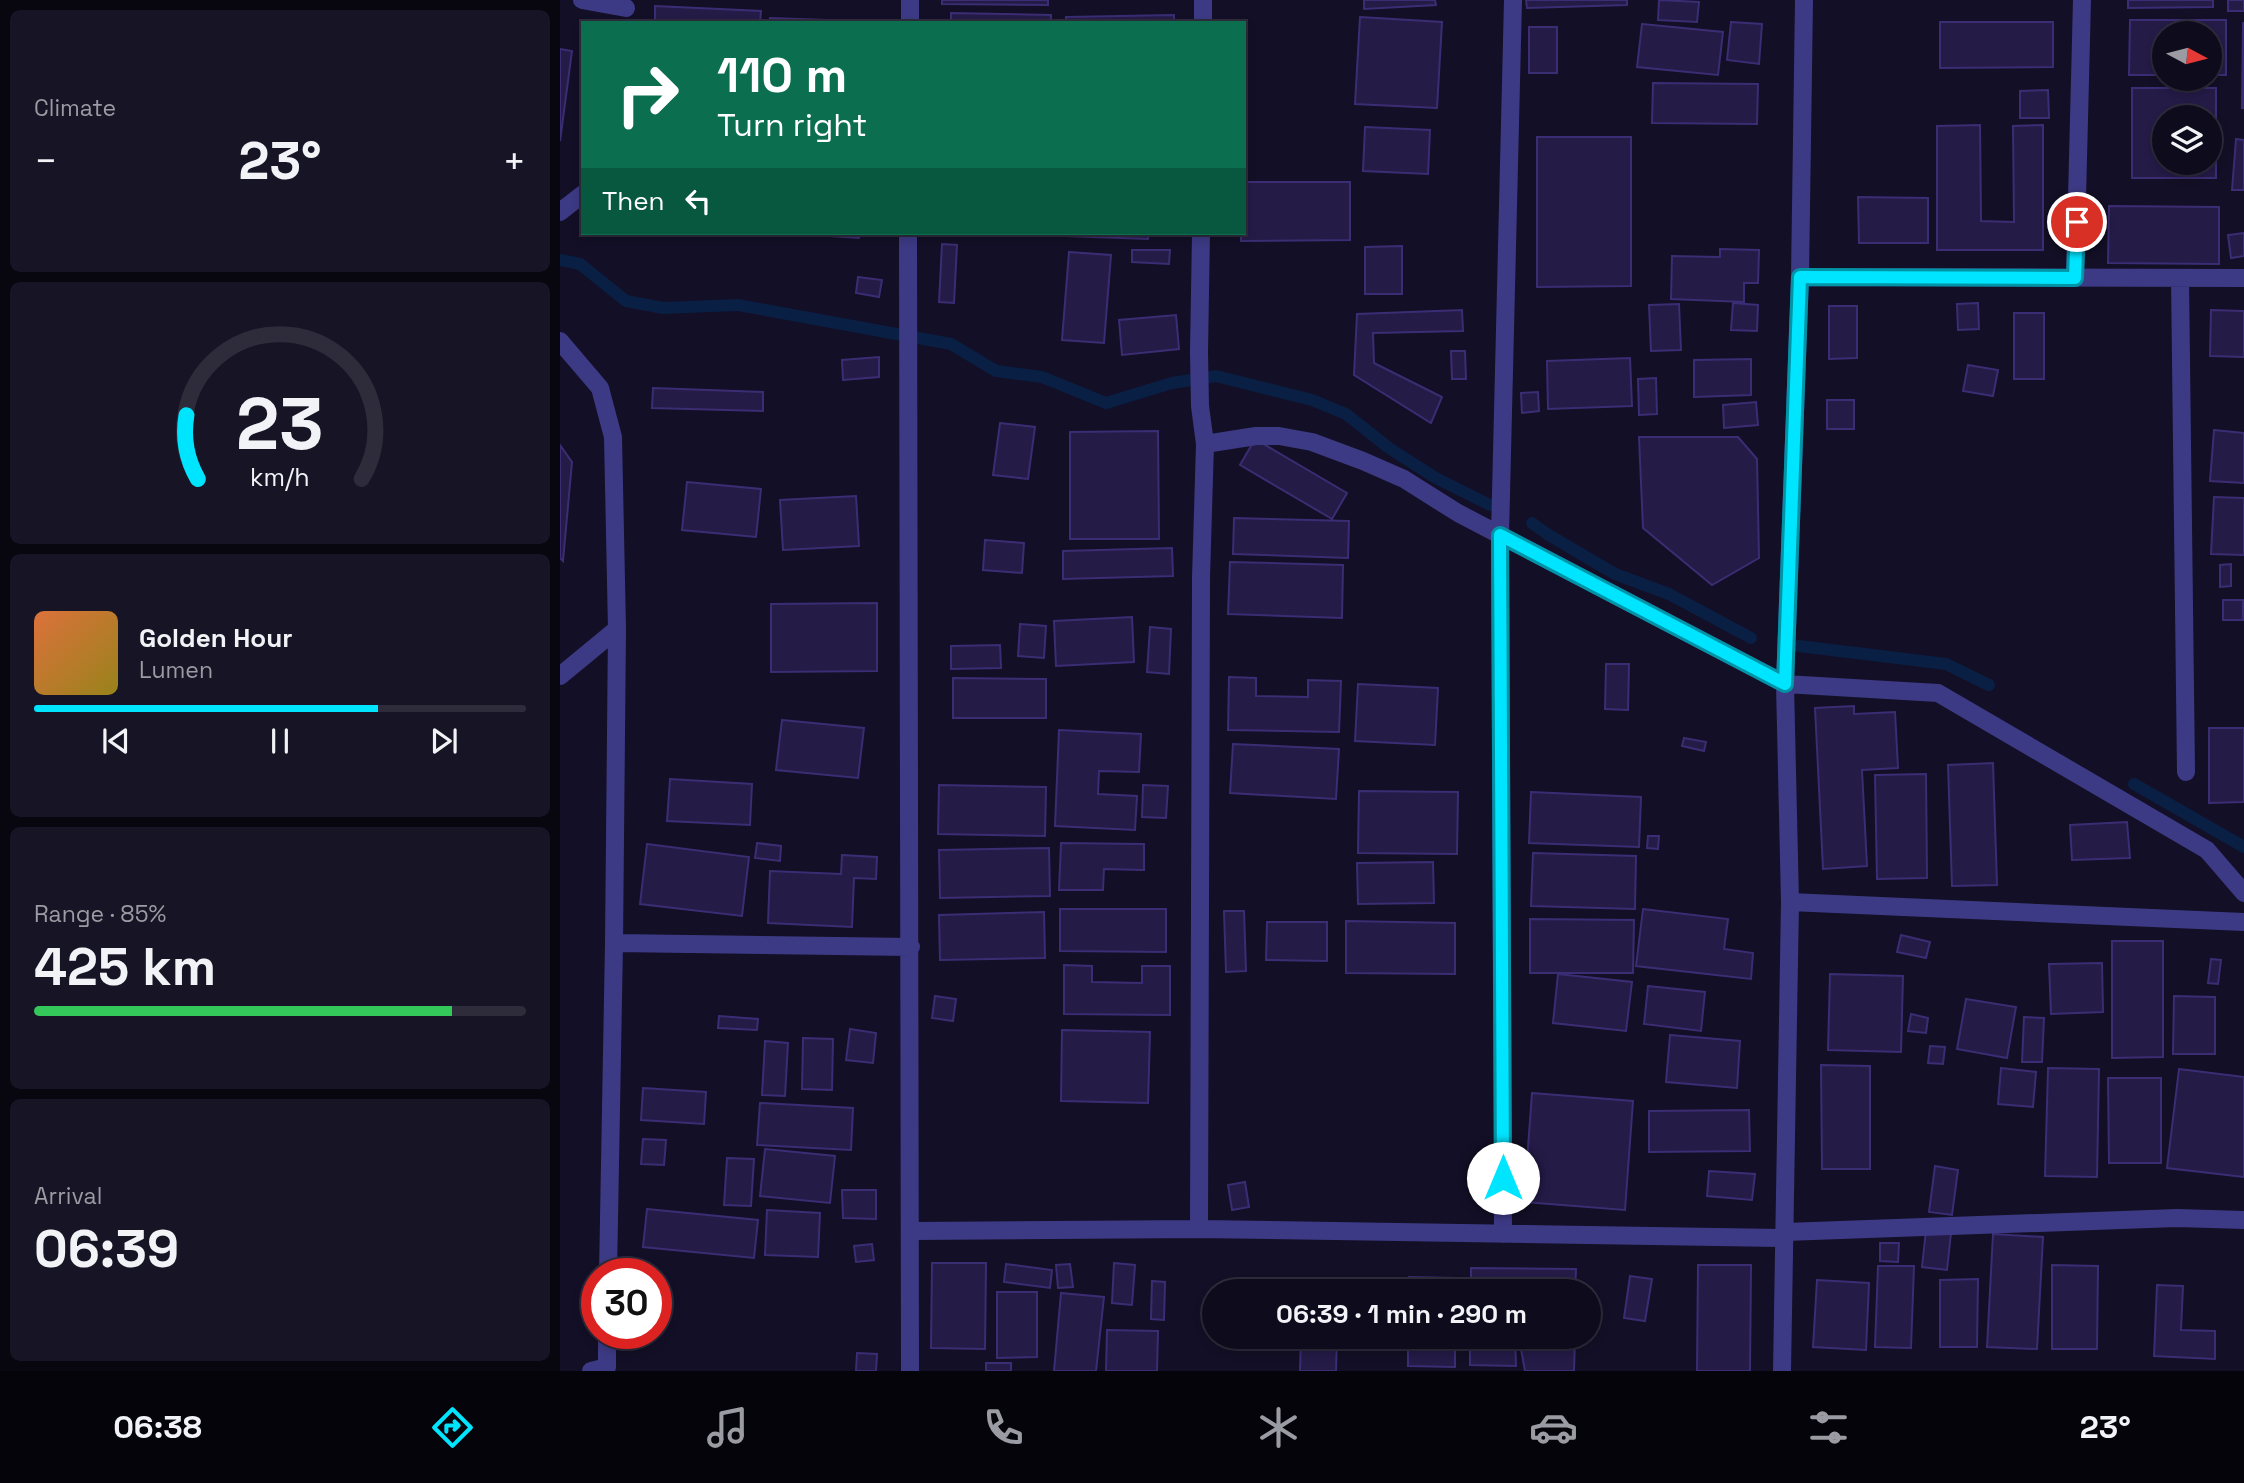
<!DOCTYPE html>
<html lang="en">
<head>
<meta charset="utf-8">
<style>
	body { margin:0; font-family:"Space Grotesk",sans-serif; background:#171425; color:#f1f3f6; height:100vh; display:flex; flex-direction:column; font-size:26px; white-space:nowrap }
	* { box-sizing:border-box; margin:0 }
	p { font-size:23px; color:#9b9ba3 }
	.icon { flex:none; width:38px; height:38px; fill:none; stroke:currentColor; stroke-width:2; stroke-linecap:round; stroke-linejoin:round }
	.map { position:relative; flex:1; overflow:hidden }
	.details { display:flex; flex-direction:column; gap:10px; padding:10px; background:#08060f; width:560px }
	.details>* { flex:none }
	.guide { position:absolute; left:21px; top:21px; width:665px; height:214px; border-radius:0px; box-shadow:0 4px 10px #0003,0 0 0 2px #2e2b3b; background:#0b6e4f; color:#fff; overflow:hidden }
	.needle { width:46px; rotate:97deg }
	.tools { position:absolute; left:1592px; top:21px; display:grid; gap:14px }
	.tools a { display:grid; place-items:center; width:70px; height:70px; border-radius:50%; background:#0e0b1c; box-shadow:0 4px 10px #0003,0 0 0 2px #2e2b3b; font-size:35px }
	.speed { position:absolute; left:21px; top:1258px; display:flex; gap:14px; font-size:35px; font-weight:700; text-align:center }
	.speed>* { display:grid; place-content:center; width:91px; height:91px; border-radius:50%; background:#0e0b1c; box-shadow:0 4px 10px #0003,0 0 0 2px #2e2b3b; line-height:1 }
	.speed .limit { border:10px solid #d22; background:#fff; color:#111 }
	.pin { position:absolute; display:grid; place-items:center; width:60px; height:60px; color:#fff; margin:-30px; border:4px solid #fff; border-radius:50%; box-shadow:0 2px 7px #0007 }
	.me { position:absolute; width:77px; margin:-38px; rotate:0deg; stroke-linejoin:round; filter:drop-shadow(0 0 5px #0008) }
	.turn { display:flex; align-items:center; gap:24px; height:147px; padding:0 21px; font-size:32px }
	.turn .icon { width:91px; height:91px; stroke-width:2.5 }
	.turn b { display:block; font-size:49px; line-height:60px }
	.then { display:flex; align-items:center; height:66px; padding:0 21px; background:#0003; gap:14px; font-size:26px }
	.big { font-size:52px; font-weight:700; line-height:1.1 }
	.details .tile { flex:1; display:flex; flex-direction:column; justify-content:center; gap:10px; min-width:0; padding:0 24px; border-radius:10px; background:#171425 }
	.details .dial { align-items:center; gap:0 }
	.dial svg { height:182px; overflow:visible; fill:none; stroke:#2e2b3b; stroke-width:7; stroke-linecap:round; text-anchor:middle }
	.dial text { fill:#f1f3f6; stroke:none }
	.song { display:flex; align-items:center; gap:21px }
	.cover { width:84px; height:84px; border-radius:10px; background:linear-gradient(135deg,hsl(20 70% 55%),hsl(50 70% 35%)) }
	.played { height:7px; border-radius:4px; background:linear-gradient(90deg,#00e5ff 70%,#2e2b3b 70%) }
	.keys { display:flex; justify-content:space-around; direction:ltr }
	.heat { display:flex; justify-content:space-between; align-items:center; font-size:38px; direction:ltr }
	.charge { height:10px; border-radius:5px; background:linear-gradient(90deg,#34c759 85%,#2e2b3b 0) }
	.trip { position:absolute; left:642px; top:1279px; width:399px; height:70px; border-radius:35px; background:#0e0b1c; box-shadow:0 4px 10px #0003,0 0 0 2px #2e2b3b; font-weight:700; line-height:70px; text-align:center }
	.menu { display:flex; height:112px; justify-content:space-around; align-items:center; background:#06040b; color:#9b9ba3 }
	.menu .icon { width:49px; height:49px }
	.menu .active { color:#00e5ff }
	.menu b { font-size:32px; color:#f1f3f6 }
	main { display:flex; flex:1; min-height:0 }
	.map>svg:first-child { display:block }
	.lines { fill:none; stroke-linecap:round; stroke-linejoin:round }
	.stream { stroke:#0a1f44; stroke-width:12 }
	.building { fill:#241b47; stroke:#3b2d73; stroke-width:2; fill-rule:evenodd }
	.minor { stroke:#3d3a85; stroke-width:18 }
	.route-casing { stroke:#0095a6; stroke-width:18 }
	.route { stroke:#00e5ff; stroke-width:12 }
</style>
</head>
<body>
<main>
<section class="details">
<div class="tile"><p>Climate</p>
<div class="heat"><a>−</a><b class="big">23°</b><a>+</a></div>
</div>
<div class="tile dial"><svg viewBox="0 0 100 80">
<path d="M14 69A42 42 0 1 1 86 69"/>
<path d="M14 69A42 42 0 0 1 9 41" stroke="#00e5ff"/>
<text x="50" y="56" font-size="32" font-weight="700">23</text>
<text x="50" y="72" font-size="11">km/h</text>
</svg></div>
<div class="tile">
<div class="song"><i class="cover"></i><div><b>Golden Hour</b><p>Lumen</p></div></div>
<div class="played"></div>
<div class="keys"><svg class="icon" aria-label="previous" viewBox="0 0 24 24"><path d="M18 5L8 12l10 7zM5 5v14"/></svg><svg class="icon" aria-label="pause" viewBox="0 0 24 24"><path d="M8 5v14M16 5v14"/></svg><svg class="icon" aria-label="next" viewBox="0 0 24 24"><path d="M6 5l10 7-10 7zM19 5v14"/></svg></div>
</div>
<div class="tile"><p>Range · 85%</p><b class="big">425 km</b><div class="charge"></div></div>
<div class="tile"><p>Arrival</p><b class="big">06:39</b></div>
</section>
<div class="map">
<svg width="1684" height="1371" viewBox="0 0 1684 1371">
	<rect width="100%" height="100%" fill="#130f26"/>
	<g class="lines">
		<path class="stream" d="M0 260 20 264 66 301 103 308 178 305 391 344 436 371 482 377 546 403 612 383 656 376 752 400 786 414 829 448 874 477 930 505
			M972 523 987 534 1055 574 1109 594 1191 638
			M1239 646 1386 664 1429 685
			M1574 784 1684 847"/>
	</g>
	<path class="building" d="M382 0H488V5L382 4Z
		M804 0H875L876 5 804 9Z
		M966 0H1067V5L967 8Z
		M1099 0 1139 2 1137 22 1098 20Z
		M1568 0H1653V7L1568 8Z
		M1668 0H1684V11H1668Z
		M95 6 201 11 200 23H95Z
		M391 13 491 15V23H391Z
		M614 15V23H506V17Z
		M800 17 882 22 877 108 795 104Z
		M210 18 327 22V23H210Z
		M1570 20H1666V75H1650V33H1605V75H1569Z
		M1171 22 1202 24 1199 64 1167 60Z
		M1380 22H1493V67L1380 68Z
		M1683 23H1684V108H1682Z
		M1082 24 1163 32 1158 75 1077 67Z
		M969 27H997V73H969Z
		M0 49 12 51 0 141Z
		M1093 83 1198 84 1197 124 1092 123Z
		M1572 88H1656V178H1572ZM1605 117H1650V163H1605Z
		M1488 90 1489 118H1460V91Z
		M1420 125 1421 221 1454 222 1453 126 1483 125V250H1377V126Z
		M805 127 870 130 868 174 803 171Z
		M977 137H1071V286L977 287Z
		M1676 139 1684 140V190H1672Z
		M684 182H790V240L681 241V233H684Z
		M1298 197 1368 198V243H1299Z
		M1549 206 1659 207V264L1548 263Z
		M95 233H201V236Z
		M224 233H300L299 238Z
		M389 233H493V236Z
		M505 233H589L588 239 505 236Z
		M1684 233V256L1671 258 1668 235Z
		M382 244 397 245 394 303 379 302Z
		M842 246V294H805V247Z
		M1160 249 1199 250 1198 283H1184V302L1111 299 1112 256 1160 257Z
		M572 250H610L609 264 572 262Z
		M509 252 551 255 544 343 502 340Z
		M298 277 322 280 319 297 296 293Z
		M1173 303 1198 305 1197 331 1171 330Z
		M1418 303 1419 329 1398 330 1397 304Z
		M1119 304 1121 350 1091 351 1089 305Z
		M1269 306H1297V358L1269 359Z
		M902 310 903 331 813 333 814 363 882 397 871 423 794 375 797 314Z
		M1651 310 1684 311V357L1650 356Z
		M1454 313H1484V379H1454Z
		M616 315 619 349 562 355 559 320Z
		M891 351H905L906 379H892Z
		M319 357V377L283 380 282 360Z
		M1070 358 1072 406 988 409 987 361Z
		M1191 359V395L1134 397V360Z
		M1408 365 1438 370 1433 396 1403 391Z
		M1096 378 1097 414 1079 415 1078 379Z
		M93 388 203 392V411L92 408Z
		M978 392 979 411 962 413 961 393Z
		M1267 400H1294V429H1267Z
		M1196 402 1198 425 1164 428 1163 405Z
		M440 423 475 427 468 479 433 475Z
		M1654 430 1684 433V483L1650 481Z
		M598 431 599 539H510V432Z
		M1079 437H1178L1197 459 1199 558 1152 585 1083 528Z
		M695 439 787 493 772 519 680 465Z
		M0 445 12 462 3 561 0 558Z
		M127 482 201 489 196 537 122 530Z
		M296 496 299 546 223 550 220 500Z
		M1654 497 1684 498V555L1651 554Z
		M674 518 789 521 788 558 673 554Z
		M425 540 464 543 462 573 423 570Z
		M612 548 613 576 503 579V551Z
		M670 562 783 565 782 618 668 614Z
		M1671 564V586L1660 587V565Z
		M1663 600H1683V620H1663Z
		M317 603V671L211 672V604Z
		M572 617 574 662 496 666 494 621Z
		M460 624 486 626 484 658 458 656Z
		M590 627 611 629 609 674 587 672Z
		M440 645 441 668 391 669V646Z
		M1046 664H1069L1068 710 1045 709Z
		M669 677 696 678V696L748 697V680L781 681 779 732 668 730Z
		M393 678 486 679V718H393Z
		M798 684 878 688 875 745 795 741Z
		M1294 706V714L1335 712 1338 768 1302 770 1307 866 1263 869 1255 708Z
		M222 720 304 728 298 778 216 770Z
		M1649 728H1684V802L1649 803Z
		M499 730 581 734 579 772 539 771 538 794 577 796 575 830 495 826Z
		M1124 738 1146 742 1144 751 1122 746Z
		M673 744 779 749 776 799 670 793Z
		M1433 763 1437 885 1392 886 1388 765Z
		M1366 774 1367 878 1317 879 1315 775Z
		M110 779 192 784 190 825 107 821Z
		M379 785 486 787 485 836 378 834Z
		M583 785 608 786 606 818 582 817Z
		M799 791 898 792 897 854 798 853Z
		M971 792 1081 797 1079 847 969 843Z
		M1567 822 1570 858 1512 860 1510 825Z
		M1088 836H1099L1098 849 1087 848Z
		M197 843 221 846 220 861 195 858Z
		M501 843 584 844V870L544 869 543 890H499Z
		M87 844 189 857 182 916 80 904Z
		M489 848 490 896 380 898 379 850Z
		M973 853 1076 856 1075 909 971 906Z
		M282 855 317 857 316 879 294 878 292 927 208 923 210 871 281 874Z
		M873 862 874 903 798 904 797 863Z
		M500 909H606V952L500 951Z
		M1083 909 1168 919 1164 949 1193 953 1191 979 1076 966Z
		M664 911H684L686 971 666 972Z
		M484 912 485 958 380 960 379 915Z
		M970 919 1074 920 1073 973H970Z
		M786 921 895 923V974L786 973Z
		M707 922H767V961L706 960Z
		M1341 935 1370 942 1366 958 1337 952Z
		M1552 941H1603V1057L1552 1058Z
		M1651 959 1661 960 1658 984 1648 983Z
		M1542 963 1543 1012 1491 1014 1489 964Z
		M504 965 532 966V982L582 983V966H610V1015L504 1014Z
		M998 974 1072 982 1066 1031 993 1023Z
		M1270 974 1343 976 1341 1052 1268 1050Z
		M1088 986 1145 992 1141 1031 1084 1024Z
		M375 996 396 999 393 1021 372 1018Z
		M1614 996 1655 997V1054H1613Z
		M1406 999 1456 1007 1447 1058 1397 1049Z
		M1351 1014 1368 1018 1366 1033 1348 1031Z
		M159 1016 198 1019 197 1030 158 1028Z
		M1464 1017 1484 1018 1482 1062H1462Z
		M290 1029 316 1033 313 1063 286 1060Z
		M502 1030 590 1032 588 1103 501 1101Z
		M1110 1035 1180 1041 1177 1088 1106 1082Z
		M243 1038 273 1039 272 1090 242 1089Z
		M205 1041 228 1043 225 1096 202 1095Z
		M1370 1046 1385 1047 1383 1064 1368 1063Z
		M1261 1065 1310 1066V1169H1262Z
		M1441 1068 1476 1072 1473 1107 1438 1104Z
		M1488 1068 1539 1069 1537 1177 1485 1176Z
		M1619 1069 1684 1077V1177L1607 1168Z
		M1548 1078H1601V1163H1549Z
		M83 1088 146 1092 144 1124 81 1120Z
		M972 1093 1073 1101 1065 1210 964 1202Z
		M200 1103 293 1108 291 1150 197 1145Z
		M1189 1110 1190 1151 1089 1152V1111Z
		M83 1139 106 1140 104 1165 81 1164Z
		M205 1149 275 1156 270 1203 200 1196Z
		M167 1158 194 1159 191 1206 164 1205Z
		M1375 1166 1398 1170 1392 1215 1369 1212Z
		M1149 1171 1195 1174 1192 1200 1147 1196Z
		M685 1182 689 1207 672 1210 668 1185Z
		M282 1190H316V1219L283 1218Z
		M87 1209 198 1220 194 1258 83 1247Z
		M207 1210 260 1213 258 1257 205 1255Z
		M1366 1230 1391 1233 1387 1270 1362 1267Z
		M1433 1234 1483 1237 1477 1349 1427 1347Z
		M1320 1243H1339L1338 1262 1320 1261Z
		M312 1244 314 1260 296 1262 294 1246Z
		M372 1263H426L425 1349 371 1348Z
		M554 1263 575 1265 572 1305 552 1303Z
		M446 1264 492 1270 490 1288 444 1282Z
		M510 1264 513 1287 498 1288 496 1265Z
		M1138 1265H1191L1190 1371H1137Z
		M1492 1265 1538 1266 1537 1349H1492Z
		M1318 1266H1354L1351 1348 1315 1347Z
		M911 1268 1016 1269 1015 1292H911Z
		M1070 1276 1092 1279 1085 1321 1064 1318Z
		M849 1277 896 1278V1292H848Z
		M1418 1279 1417 1347H1380V1280Z
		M1257 1280 1309 1283 1306 1350 1253 1347Z
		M592 1281 605 1282 604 1320 591 1319Z
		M741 1281H778V1292H741Z
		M1597 1285 1623 1286 1621 1330 1655 1331V1359L1594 1356Z
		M437 1292H477V1357L437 1358Z
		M501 1293 544 1297 536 1371H494Z
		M547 1330 598 1331 597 1371H546Z
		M741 1337H777L776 1371H740Z
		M848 1337H895V1367L848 1366Z
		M910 1337H955L956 1366 910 1365Z
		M963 1337H1015L1014 1371H965L961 1349Z
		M297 1353 317 1354 316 1371H296Z
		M426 1363H451V1371H426Z"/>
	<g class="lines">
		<path class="minor" d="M22 0 66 8
			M350 23V0
			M643 23V0
			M0 212 23 194
			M348 233 350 1371
			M1240 277 1684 278
			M1515 278 1522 0
			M1620 278 1626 772
			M0 341 40 388 53 437 57 629 54 943 48 1274
			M645 444 696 436H719L752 442 803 461 844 479 898 513 1225 684 1378 693 1647 850 1684 893
			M0 676 57 629
			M1230 902 1684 922
			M54 943 351 947
			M639 1229 641 578 645 444 640 406 639 352 641 233
			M351 1231 639 1229 1225 1238
			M1225 1232 1617 1218 1684 1220
			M943 1234 940 535 953 0
			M31 1371 47 1367V1334
			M1222 1371 1230 902 1225 684 1240 277 1244 0"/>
	</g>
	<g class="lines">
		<defs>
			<path id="route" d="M943 1178 940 535 1225 684 1240 277 1515 278 1517 222"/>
		</defs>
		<use href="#route" class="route-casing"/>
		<use href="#route" class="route"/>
	</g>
</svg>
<div class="tools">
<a><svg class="needle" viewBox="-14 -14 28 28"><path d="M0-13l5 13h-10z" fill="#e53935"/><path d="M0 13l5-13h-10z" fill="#9b9ba3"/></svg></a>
<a><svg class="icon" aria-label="layers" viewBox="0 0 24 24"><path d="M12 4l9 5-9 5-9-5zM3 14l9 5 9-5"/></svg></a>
</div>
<div class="speed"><div class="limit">30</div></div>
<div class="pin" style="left:1517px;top:222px;background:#d93025"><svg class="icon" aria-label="arrive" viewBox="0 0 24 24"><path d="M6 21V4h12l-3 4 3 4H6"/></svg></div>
<svg class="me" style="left:943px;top:1178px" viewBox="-20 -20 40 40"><circle r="19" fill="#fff"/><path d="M0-13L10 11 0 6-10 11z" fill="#00e5ff"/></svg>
<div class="trip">06:39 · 1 min · 290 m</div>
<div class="guide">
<div class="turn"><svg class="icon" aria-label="right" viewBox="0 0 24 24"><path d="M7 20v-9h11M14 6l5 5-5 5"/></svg><div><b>110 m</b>Turn right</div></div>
<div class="then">Then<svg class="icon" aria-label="left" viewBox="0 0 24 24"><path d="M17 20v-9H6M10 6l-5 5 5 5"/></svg></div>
</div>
</div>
</main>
<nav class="menu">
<b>06:38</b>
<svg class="icon active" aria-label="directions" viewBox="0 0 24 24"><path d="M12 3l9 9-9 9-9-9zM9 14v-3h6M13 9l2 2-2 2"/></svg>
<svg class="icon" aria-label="music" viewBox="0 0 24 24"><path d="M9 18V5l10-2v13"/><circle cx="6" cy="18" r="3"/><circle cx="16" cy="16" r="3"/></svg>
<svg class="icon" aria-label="phone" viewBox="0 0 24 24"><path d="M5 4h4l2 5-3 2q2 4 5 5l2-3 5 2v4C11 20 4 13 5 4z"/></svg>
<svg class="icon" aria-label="climate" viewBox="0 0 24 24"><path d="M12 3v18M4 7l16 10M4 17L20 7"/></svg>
<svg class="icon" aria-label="car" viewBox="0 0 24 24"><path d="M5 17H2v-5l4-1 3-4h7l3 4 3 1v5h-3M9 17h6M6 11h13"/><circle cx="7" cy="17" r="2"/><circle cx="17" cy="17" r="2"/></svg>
<svg class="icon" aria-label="filters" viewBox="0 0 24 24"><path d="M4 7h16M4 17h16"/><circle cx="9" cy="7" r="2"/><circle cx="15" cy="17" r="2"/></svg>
<b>23°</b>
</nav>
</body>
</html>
